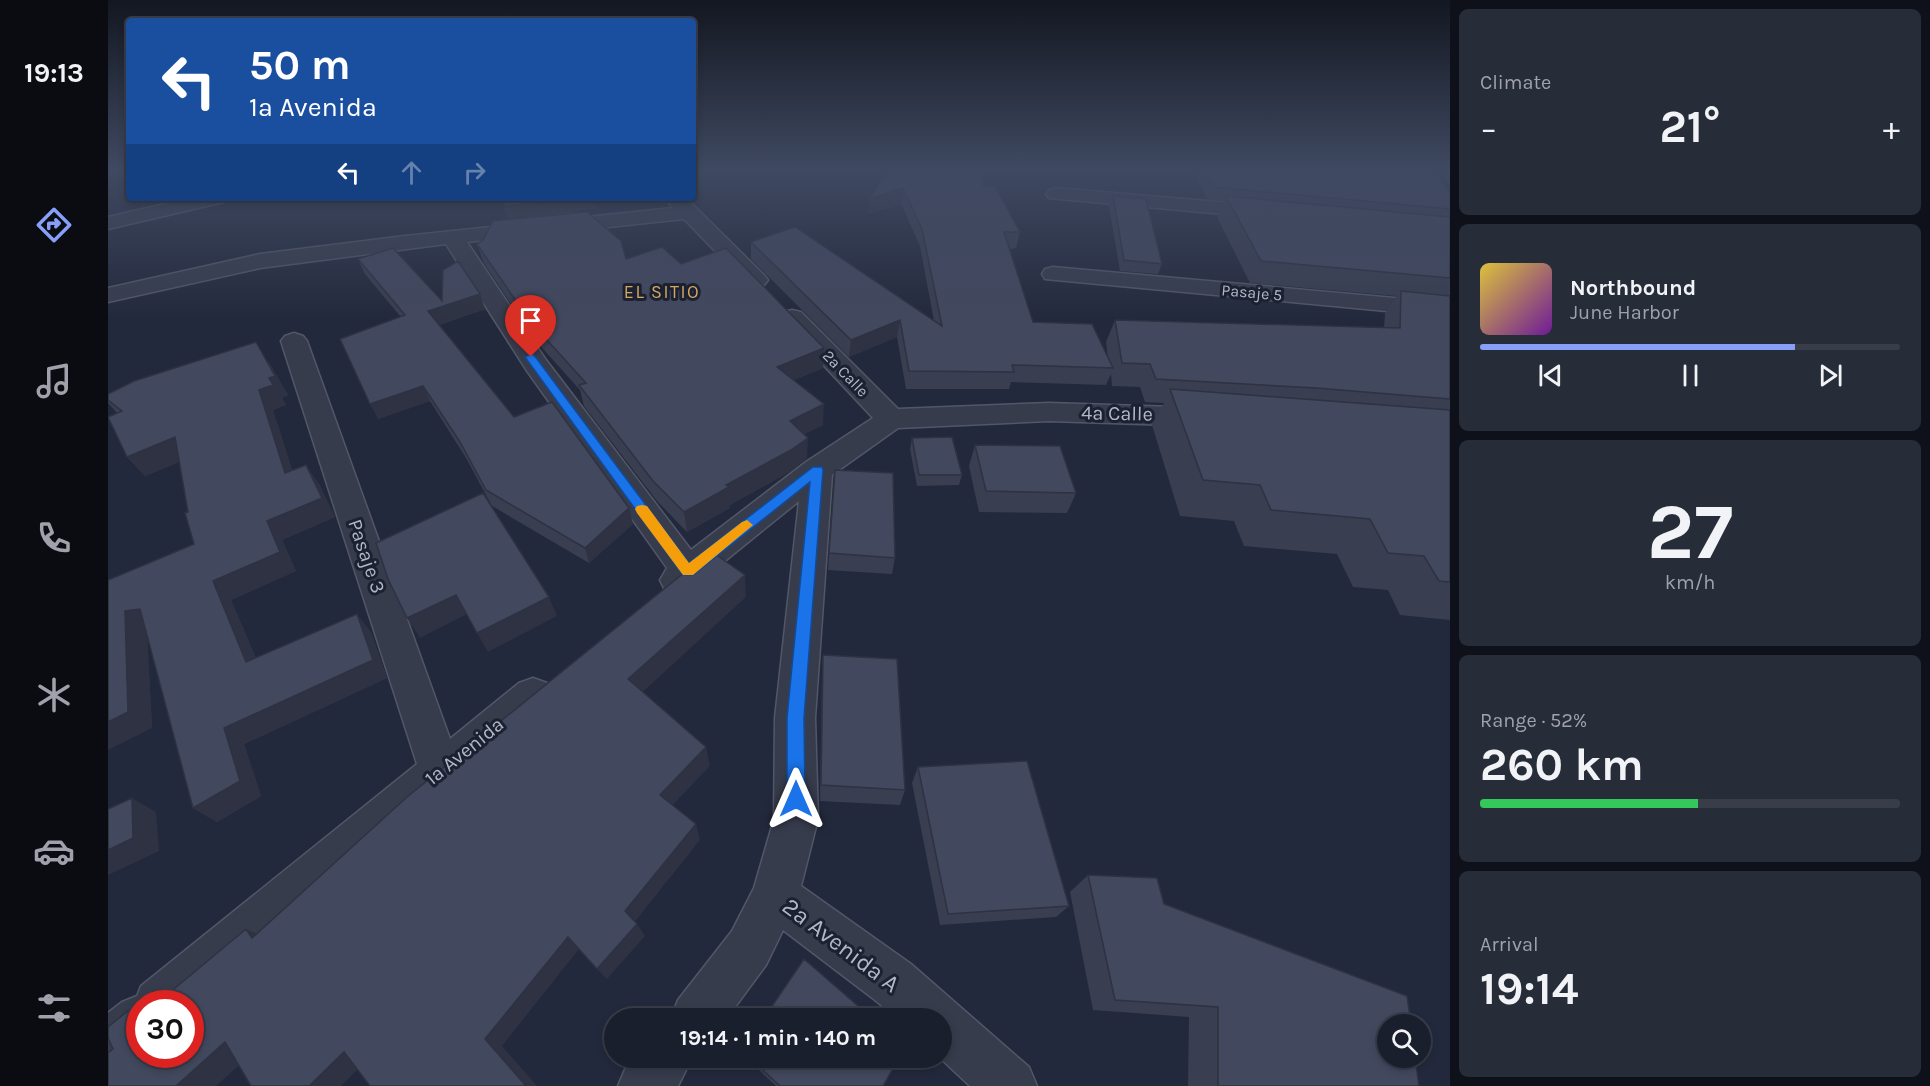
<!DOCTYPE html>
<html lang="en">
<head>
<meta charset="utf-8">
<style>
	body { margin:0; font-family:Karla,sans-serif; background:#272c39; color:#f1f3f6; height:100vh; display:flex; flex-direction:column; font-size:22px; white-space:nowrap }
	* { box-sizing:border-box; margin:0 }
	p { font-size:20px; color:#9fa2aa }
	.icon { flex:none; width:33px; height:33px; fill:none; stroke:currentColor; stroke-width:2; stroke-linecap:round; stroke-linejoin:round }
	.map { position:relative; flex:1; overflow:hidden }
	.panel { display:flex; flex-direction:column; gap:9px; padding:9px; background:#0e1119; width:480px }
	.panel>* { flex:none }
	.hud { position:absolute; left:18px; top:18px; width:570px; height:183px; border-radius:6px; box-shadow:0 3px 9px #0003,0 0 0 2px #383d49; background:#1a4fa0; color:#fff; overflow:hidden }
	.controls { position:absolute; left:1269px; top:1014px; display:grid; gap:12px }
	.controls a { display:grid; place-items:center; width:54px; height:54px; border-radius:50%; background:#1a1f2d; box-shadow:0 3px 9px #0003,0 0 0 2px #383d49; font-size:30px }
	.speed { position:absolute; left:18px; top:990px; display:flex; gap:12px; font-size:30px; font-weight:700; text-align:center }
	.speed>* { display:grid; place-content:center; width:78px; height:78px; border-radius:50%; background:#1a1f2d; box-shadow:0 3px 9px #0003,0 0 0 2px #383d49; line-height:1 }
	.speed .limit { border:9px solid #d22; background:#fff; color:#111 }
	.pin { position:absolute; display:grid; place-items:center; width:51px; height:51px; color:#fff; margin:-62px -26px; border-radius:50% 50% 50% 0; rotate:-45deg; box-shadow:0 0 6px #0007 }
	.pin .icon { rotate:45deg }
	.me { position:absolute; width:66px; margin:-33px; rotate:0deg; stroke-linejoin:round; filter:drop-shadow(0 0 4px #0008) }
	.turn { display:flex; align-items:center; gap:21px; height:126px; padding:0 24px; font-size:27px }
	.turn .icon { width:78px; height:78px; stroke-width:2.5 }
	.turn b { display:block; font-size:42px; line-height:51px }
	.lanes { display:flex; align-items:center; height:57px; padding:0 24px; background:#0003; justify-content:center; gap:30px; direction:ltr }
	.lanes .off { opacity:.35 }
	.big { font-size:45px; font-weight:700; line-height:1.1 }
	.panel .tile { flex:1; display:flex; flex-direction:column; justify-content:center; gap:9px; min-width:0; padding:0 21px; border-radius:9px; background:#272c39 }
	.panel .dial { align-items:center; gap:0 }
	.dial b { font-size:78px; line-height:1 }
	.song { display:flex; align-items:center; gap:18px }
	.cover { width:72px; height:72px; border-radius:9px; background:linear-gradient(135deg,hsl(50 70% 55%),hsl(280 70% 35%)) }
	.played { height:6px; border-radius:3px; background:linear-gradient(90deg,#879ff8 75%,#383d49 75%) }
	.keys { display:flex; justify-content:space-around; direction:ltr }
	.heat { display:flex; justify-content:space-between; align-items:center; font-size:33px; direction:ltr }
	.charge { height:9px; border-radius:4px; background:linear-gradient(90deg,#34c759 52%,#383d49 0) }
	.trip { position:absolute; left:496px; top:1008px; width:348px; height:60px; border-radius:30px; background:#1a1f2d; box-shadow:0 3px 9px #0003,0 0 0 2px #383d49; font-weight:700; line-height:60px; text-align:center }
	main { display:flex; flex:1; min-height:0 }
	.menu { display:flex; flex-direction:column; width:108px; justify-content:space-around; align-items:center; background:#0a0c12; color:#9fa2aa }
	.menu .icon { width:42px; height:42px }
	.menu .active { color:#879ff8 }
	.menu b { font-size:27px; color:#f1f3f6 }
	.map>svg:first-child { display:block }
	.lines { fill:none; stroke-linecap:round; stroke-linejoin:round }
	.minor-casing { stroke:#525767; stroke-width:3 }
	.minor { fill:#373c4d; fill-rule:evenodd }
	.wall { fill:#393e51 }
	.shaded-wall { fill:#2e3242 }
	.building { fill:#42485e; stroke:#2e3242; stroke-width:1.5; fill-rule:evenodd }
	.route { fill:#1a73e8; stroke:#114b97; stroke-width:1.5 }
	.slow { fill:#f59e0b }
	.labels { text-anchor:middle; stroke-width:6; stroke-linejoin:round; paint-order:stroke }
	.far-street-label { font-size:16px; fill:#b2b7c8; stroke:#1c2131 }
	.far-neighbourhood-label { font-size:18px; letter-spacing:1.5px; fill:#d5a861; stroke:#1c2131 }
	.street-label { font-size:20px; fill:#b2b7c8; stroke:#1c2131 }
	.near-street-label { font-size:24px; fill:#b2b7c8; stroke:#1c2131 }
</style>
</head>
<body>
<main>
<nav class="menu">
<b>19:13</b>
<svg class="icon active" aria-label="directions" viewBox="0 0 24 24"><path d="M12 3l9 9-9 9-9-9zM9 14v-3h6M13 9l2 2-2 2"/></svg>
<svg class="icon" aria-label="music" viewBox="0 0 24 24"><path d="M9 18V5l10-2v13"/><circle cx="6" cy="18" r="3"/><circle cx="16" cy="16" r="3"/></svg>
<svg class="icon" aria-label="phone" viewBox="0 0 24 24"><path d="M5 4h4l2 5-3 2q2 4 5 5l2-3 5 2v4C11 20 4 13 5 4z"/></svg>
<svg class="icon" aria-label="climate" viewBox="0 0 24 24"><path d="M12 3v18M4 7l16 10M4 17L20 7"/></svg>
<svg class="icon" aria-label="car" viewBox="0 0 24 24"><path d="M5 17H2v-5l4-1 3-4h7l3 4 3 1v5h-3M9 17h6M6 11h13"/><circle cx="7" cy="17" r="2"/><circle cx="17" cy="17" r="2"/></svg>
<svg class="icon" aria-label="filters" viewBox="0 0 24 24"><path d="M4 7h16M4 17h16"/><circle cx="9" cy="7" r="2"/><circle cx="15" cy="17" r="2"/></svg>
</nav>
<div class="map">
<svg width="1342" height="1086" viewBox="0 0 1342 1086">
	<rect width="100%" height="100%" fill="#23293c"/>
	<g class="lines">
		<defs>
			<path id="minor" d="M948 188 1158 206 1165 208 1168 212 1165 216 1158 218 941 198 938 194 941 190Z
				M83 198H119L116 202 0 229V217Z
				M557 198H578L656 275 660 280 656 285 648 287 640 285 576 219 359 242 438 360 583 550 698 462 765 418 675 322 672 317 675 312 684 310 693 312 790 409 941 403 1096 408 1106 410 1110 417 1106 424 1096 426 941 421 790 428 724 475 707 718 710 819 693 886 803 964 921 1067 929 1086H862L832 1058H834V1018H789L767 1000 675 930 658 965 619 1018H563L570 1000 624 931 646 888 666 819 667 718 691 501 581 590 569 594 557 590 552 580 559 568 419 371 338 244 152 268 0 302V288L152 254 297 236 565 208Z
				M945 267 1342 303V317L937 279 934 274 937 269Z
				M186 333 195 336 199 341 342 739 411 683 425 678 439 683 444 695 439 707 82 1010V1004H32V1053L18 1064 0 1072V1013L14 1002 29 996 33 986 309 764 173 341 177 336Z
				M525 1058H584L570 1086H510L518 1067Z"/>
		</defs>
		<use href="#minor" class="minor-casing"/>
		<use href="#minor" class="minor"/>
	</g>
	<path class="wall" d="M782 168 875 186 912 232 908 248 902 249 925 322 1000 359 998 342 1007 320 1276 328 1277 313 1289 296 1142 283 1109 217 1116 201 1100 200 1087 173 1089 168H1324L1342 193V620L1292 615 1280 590 1245 587 1229 554 1136 546 1126 521 1072 516 1044 425 1056 403 1037 402 1032 387 1004 386 1003 374 998 385 903 382 901 389H798L789 337 741 357 643 259V242L826 321 812 246 793 204 760 214Z
		M1332 168H1342V184Z
		M1005 196 1054 264 1050 274 1012 271 1001 206Z
		M399 198H499L500 199H487L489 208 465 211V213L518 259 573 264 715 368 686 380 715 425 696 434 699 458 683 471 622 505V508L579 532 549 501 476 406 472 390 427 340 376 263 369 244 375 240 399 220Z
		M250 259 334 301 377 309 331 325 406 417 525 524 481 563 384 506 358 458 322 401 270 419 292 316 257 274Z
		M160 361 180 395 174 398 178 405 165 410 184 470 211 484 227 517 174 540 188 571 123 600 148 658 263 632 279 678 136 744 153 796 109 822 85 808 39 635 44 728 0 580 86 544 71 462 37 476 19 457 9 413 0 403V394Z
		M804 438 854 475 851 485 809 486 802 449Z
		M867 445 968 493 959 513 871 512 861 466Z
		M727 470 787 558 784 574 720 570Z
		M715 655 797 790 792 805 712 801 714 673Z
		M810 767 961 906 948 917 832 925 804 783Z
		M980 875 1056 904 1311 1086H1080L1081 1017 985 1010 962 892Z
		M638 1058H791L775 1086H668Z"/>
	<path class="shaded-wall" d="M795 188 793 204 760 214 762 198Z
		M458 198H487L489 208 465 211 466 216 400 223 395 206Z
		M372 294 377 309 326 326 320 311Z
		M792 320 789 337 741 357 743 340Z
		M148 342 180 395 174 398 178 405 165 410 191 493 177 473 151 390 161 378Z
		M716 348 715 368 670 387 669 367Z
		M315 386 322 401 270 419 262 404Z
		M716 404 715 425 681 442 682 421Z
		M67 437 83 457 37 476 19 457Z
		M700 438 699 458 683 471 622 505V508L579 532 576 512 618 485Z
		M198 465 211 484 227 517 174 540 188 571 123 600 157 679 138 662 105 581 159 521Z
		M521 508 525 524 481 563 477 548Z
		M637 575 638 597 526 700 520 679Z
		M348 595 359 614 312 638 299 618Z
		M441 597 449 616 380 652 369 633Z
		M32 609 39 629 44 728 0 750V722L17 611Z
		M249 614 263 632 279 678 136 744 153 796 109 822 85 808 116 728Z
		M598 747 602 766 558 812 552 795Z
		M24 798 48 812 51 851 0 875V850Z
		M588 824 592 840 525 924 517 911Z
		M529 924 537 936 499 979 489 969Z
		M138 929 166 941 144 938Z
		M460 937 471 949 394 1046 429 1086H418L377 1039Z
		M45 997 69 1004 46 1003Z
		M117 1042 149 1049 108 1086H68Z
		M236 1052 261 1058 233 1086H201Z"/>
	<path class="building" d="M782 168H875V186H887L912 232H896L925 322 984 324 1005 368 904 365 906 372 801 371 792 320 743 340 643 242 687 227 834 326 814 229 795 188 762 198Z
		M1096 168H1137L1143 169 1142 168H1324L1342 193V209L1106 187Z
		M1005 196 1038 199 1054 264 1016 260Z
		M1118 196 1342 217V278L1153 261Z
		M399 198H460L462 200 395 206Z
		M479 212 513 241 518 259 554 247 573 264 618 248 716 348 669 367 716 404 682 421 700 438 683 450 618 485 621 487 576 512 545 481 471 385 478 383 421 320 369 244 375 240 385 221Z
		M285 248 334 301 335 270 350 261 372 294 320 311 406 417 444 402 521 508 477 548 378 490 352 442 315 386 262 404 232 339 297 315 250 259Z
		M1293 291 1342 296V399L1208 388 1048 379 1042 364 1014 363 1007 320 1292 328Z
		M148 342 167 376 161 378 165 385 151 390 177 473 198 465 214 498 159 521 172 552 105 581 138 662 249 614 265 660 116 728 132 781 85 808 32 609 17 611 20 712 0 722V580L86 544 77 513 80 512 67 437 19 457 0 417 14 411 0 400V394L26 381Z
		M1062 389 1342 410V582L1331 581 1316 556 1280 553 1262 519 1163 510 1152 485 1095 480Z
		M844 437 854 475H811L804 438Z
		M867 445 952 446 968 493 878 491Z
		M727 470 785 473 787 558 721 553Z
		M375 493 441 597 369 633 348 595 299 618 280 579 268 543Z
		M603 551 637 575 520 679 598 747 552 795 588 824 517 911 529 924 489 969 460 937 377 1039 418 1086H262L236 1052 201 1086H143L117 1042 68 1086H0V1053L5 1049 0 1038V1027L37 997H45L46 1003H49L138 929 144 938 299 797ZM32 1004H82V1054H32Z
		M715 655 789 659 797 790 713 785Z
		M919 761 961 906 840 914 810 767Z
		M24 798 25 838 0 850V809Z
		M980 875 1049 878 1056 904 1299 996 1303 1024H1280V1058H1307L1311 1086H1110V1007L1007 1000Z
		M696 959 764 1018H656Z
		M642 1058H791L775 1086H672Z"/>
	<linearGradient id="sky" x2="0" y2="1"><stop stop-color="#131721"/><stop offset="0.53" stop-color="#3f4961"/><stop offset="1" stop-color="#3f4961" stop-opacity="0"/></linearGradient>
	<rect width="1342" height="320" fill="url(#sky)"/>
	<path class="route" d="M423 354 426 355 581 563 705 467H714L715 470 696 718 697 799 694 805 688 808 682 805 679 799V718L702 482 585 575H575L417 357Z"/>
	<path class="slow" d="M534 505 539 506 581 563 634 522 639 520 645 525 585 575H575L529 513 527 509 529 506Z"/>
	<g class="labels">
		<g class="far-street-label">
			<text transform="translate(1144 292) rotate(5)" y="6">Pasaje 5</text>
			<text transform="translate(738 373) rotate(46)" y="6">2a Calle</text>
		</g>
		<g class="far-neighbourhood-label">
			<text x="554" y="298">EL SITIO</text>
		</g>
		<g class="street-label">
			<text transform="translate(1009 413) rotate(1)" y="7">4a Calle</text>
			<text transform="translate(259 556) rotate(71)" y="7">Pasaje 3</text>
			<text transform="translate(356 751) rotate(-39)" y="7">1a Avenida</text>
		</g>
		<g class="near-street-label">
			<text transform="translate(733 945) rotate(37)" y="8">2a Avenida A</text>
		</g>
	</g>
</svg>
<div class="controls">
<a><svg class="icon" aria-label="search" viewBox="0 0 24 24"><circle cx="10" cy="10" r="6"/><path d="M15 15l6 6"/></svg></a>
</div>
<div class="speed"><div class="limit">30</div></div>
<div class="pin" style="left:423px;top:357px;background:#d93025"><svg class="icon" aria-label="arrive" viewBox="0 0 24 24"><path d="M6 21V4h12l-3 4 3 4H6"/></svg></div>
<svg class="me" style="left:688px;top:799px" viewBox="-20 -20 40 40"><path d="M0-17L14 15 0 8-14 15z" fill="#1a73e8" stroke="#fff" stroke-width="4"/></svg>
<div class="trip">19:14 · 1 min · 140 m</div>
<div class="hud">
<div class="turn"><svg class="icon" aria-label="left" viewBox="0 0 24 24"><path d="M17 20v-9H6M10 6l-5 5 5 5"/></svg><div><b>50 m</b>1a Avenida</div></div>
<div class="lanes"><svg class="icon" aria-label="left" viewBox="0 0 24 24"><path d="M17 20v-9H6M10 6l-5 5 5 5"/></svg><svg class="icon off" aria-label="ahead" viewBox="0 0 24 24"><path d="M12 20V5M6 11l6-6 6 6"/></svg><svg class="icon off" aria-label="right" viewBox="0 0 24 24"><path d="M7 20v-9h11M14 6l5 5-5 5"/></svg></div>
</div>
</div>
<section class="panel">
<div class="tile"><p>Climate</p>
<div class="heat"><a>−</a><b class="big">21°</b><a>+</a></div>
</div>
<div class="tile">
<div class="song"><i class="cover"></i><div><b>Northbound</b><p>June Harbor</p></div></div>
<div class="played"></div>
<div class="keys"><svg class="icon" aria-label="previous" viewBox="0 0 24 24"><path d="M18 5L8 12l10 7zM5 5v14"/></svg><svg class="icon" aria-label="pause" viewBox="0 0 24 24"><path d="M8 5v14M16 5v14"/></svg><svg class="icon" aria-label="next" viewBox="0 0 24 24"><path d="M6 5l10 7-10 7zM19 5v14"/></svg></div>
</div>
<div class="tile dial"><b>27</b><p>km/h</p></div>
<div class="tile"><p>Range · 52%</p><b class="big">260 km</b><div class="charge"></div></div>
<div class="tile"><p>Arrival</p><b class="big">19:14</b></div>
</section>
</main>
</body>
</html>
